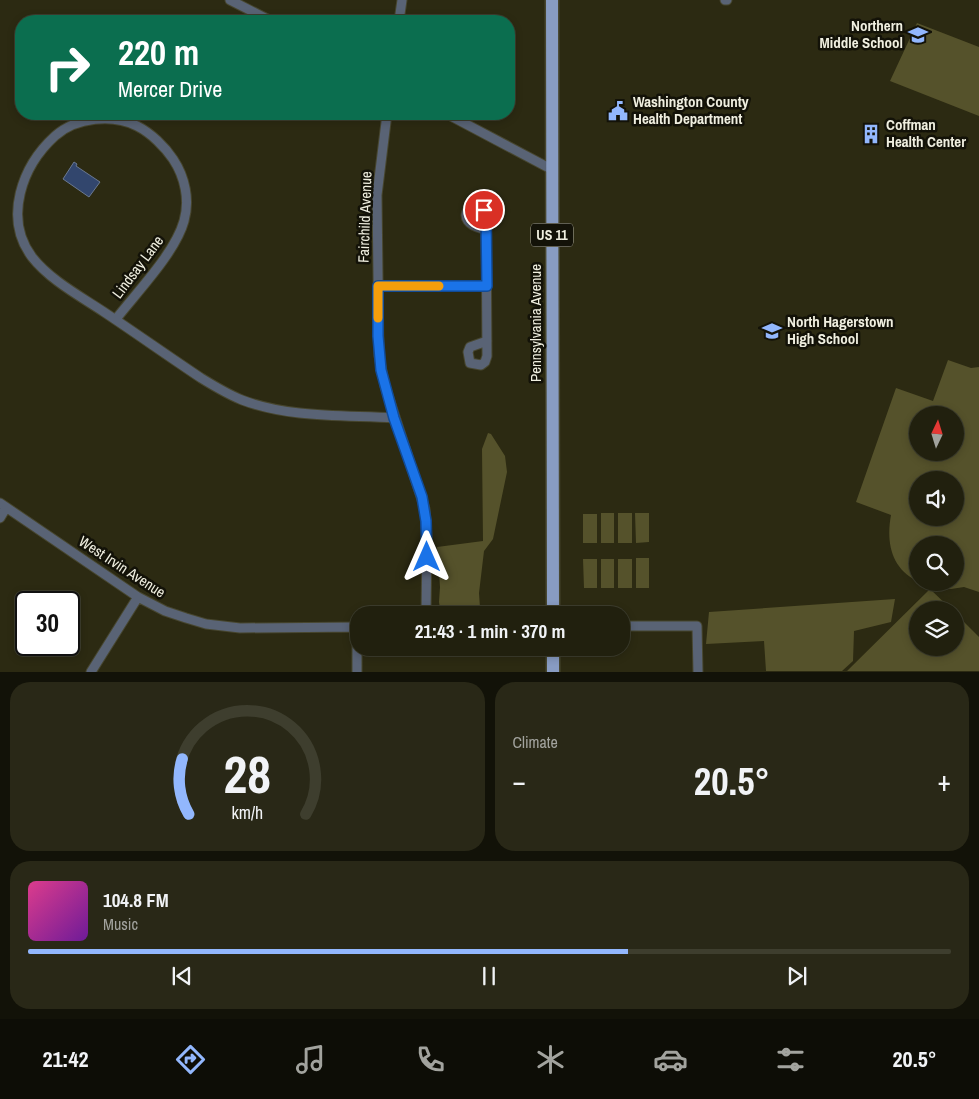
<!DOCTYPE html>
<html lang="en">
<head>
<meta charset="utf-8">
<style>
	body { margin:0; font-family:"Archivo Narrow",sans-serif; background:#292817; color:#f1f3f6; height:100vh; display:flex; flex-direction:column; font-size:19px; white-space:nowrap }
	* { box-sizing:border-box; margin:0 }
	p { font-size:16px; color:#a2a39e }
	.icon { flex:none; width:28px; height:28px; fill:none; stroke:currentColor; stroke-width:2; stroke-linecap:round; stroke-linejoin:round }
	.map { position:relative; height:672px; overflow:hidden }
	.side { display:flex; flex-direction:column; gap:10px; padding:10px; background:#121208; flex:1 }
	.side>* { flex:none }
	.guide { position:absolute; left:15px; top:15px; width:500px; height:105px; border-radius:20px; box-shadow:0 2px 8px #0003,0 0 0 1px #3e3e2e; background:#0b6e4f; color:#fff; overflow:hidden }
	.needle { width:32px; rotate:4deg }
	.buttons { position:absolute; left:909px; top:406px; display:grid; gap:10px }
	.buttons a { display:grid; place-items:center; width:55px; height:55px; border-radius:50%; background:#21200e; box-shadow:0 2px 8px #0003,0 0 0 1px #3e3e2e; font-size:25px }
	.speed { position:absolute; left:15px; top:591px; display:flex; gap:10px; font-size:25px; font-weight:700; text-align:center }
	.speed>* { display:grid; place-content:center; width:65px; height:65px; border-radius:50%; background:#21200e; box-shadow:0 2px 8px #0003,0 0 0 1px #3e3e2e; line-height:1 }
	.speed .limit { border:2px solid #111; border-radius:8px; background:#fff; color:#111 }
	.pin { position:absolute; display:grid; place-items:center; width:42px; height:42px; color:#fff; margin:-21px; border:2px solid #fff; border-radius:50%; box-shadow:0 1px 5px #0007 }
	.me { position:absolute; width:55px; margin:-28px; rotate:0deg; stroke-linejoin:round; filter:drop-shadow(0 0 4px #0008) }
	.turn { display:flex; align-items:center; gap:18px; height:105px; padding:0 20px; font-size:22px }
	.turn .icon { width:65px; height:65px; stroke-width:2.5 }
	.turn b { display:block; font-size:35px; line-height:42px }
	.big { font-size:38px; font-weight:700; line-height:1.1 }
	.side .card { flex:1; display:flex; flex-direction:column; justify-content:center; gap:8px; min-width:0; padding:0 18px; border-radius:20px; background:#292817 }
	.side .dial { align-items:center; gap:0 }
	.dial svg { height:130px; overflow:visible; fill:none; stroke:#3e3e2e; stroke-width:7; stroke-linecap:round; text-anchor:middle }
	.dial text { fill:#f1f3f6; stroke:none }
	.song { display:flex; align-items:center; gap:15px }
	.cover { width:60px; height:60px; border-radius:8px; background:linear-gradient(135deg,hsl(330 70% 55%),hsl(280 70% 35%)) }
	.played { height:5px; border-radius:2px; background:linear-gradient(90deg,#92b7fd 65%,#3e3e2e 65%) }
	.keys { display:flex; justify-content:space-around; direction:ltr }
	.heat { display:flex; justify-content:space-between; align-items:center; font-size:28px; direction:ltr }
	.side .tiles { flex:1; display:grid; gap:10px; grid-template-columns:1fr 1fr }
	.card:last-child { grid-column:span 2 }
	.trip { position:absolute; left:350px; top:606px; width:280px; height:50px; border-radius:20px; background:#21200e; box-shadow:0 2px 8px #0003,0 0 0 1px #3e3e2e; font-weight:700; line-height:50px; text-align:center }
	.dock { display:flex; height:80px; justify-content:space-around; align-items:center; background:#0d0d06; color:#a2a39e }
	.dock .icon { width:35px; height:35px }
	.dock .on { color:#92b7fd }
	.dock b { font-size:22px; color:#f1f3f6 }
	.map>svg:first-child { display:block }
	.green { fill:#55522b; fill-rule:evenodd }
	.water { fill:#32466d; stroke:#6b7990 }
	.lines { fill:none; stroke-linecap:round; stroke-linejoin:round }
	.minor-casing { stroke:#47462f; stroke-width:11 }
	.primary-casing { stroke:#47462f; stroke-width:15 }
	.minor { stroke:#596375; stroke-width:9 }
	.primary { stroke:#889cc2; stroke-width:12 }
	.route-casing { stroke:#114b97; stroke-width:12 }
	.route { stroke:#1a73e8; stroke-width:9 }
	.slow { stroke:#f59e0b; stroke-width:9 }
	.labels { text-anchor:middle; stroke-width:5; stroke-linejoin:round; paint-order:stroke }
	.shield { fill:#131208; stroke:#aead9f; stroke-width:1 }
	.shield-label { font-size:14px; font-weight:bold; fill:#f0efe0 }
	.poi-label { font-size:15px; font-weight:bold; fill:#f0efe0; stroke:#131208; text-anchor:start }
	.street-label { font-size:15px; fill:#f0efe0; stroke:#131208 }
</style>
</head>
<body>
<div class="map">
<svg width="979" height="672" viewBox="0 0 979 672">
	<rect width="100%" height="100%" fill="#2c2a12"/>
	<path class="green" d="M917 23 979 47V116L890 81Z
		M948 360 971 368 979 367V592L964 587 951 589 938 588 920 583 955 582V545H918L917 581C891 568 886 542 891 515L856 502 896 388 933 401ZM918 415H955V452H918ZM918 480H955V518H918Z
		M488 433 491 434 505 456 507 472 493 539 484 551 479 593 480 608 474 615H441L439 602 440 587 437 547 483 541 482 449Z
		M614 513V543H601V513Z
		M618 513H632V543H618Z
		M635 513H649V542L636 543Z
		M583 514H597V543H583Z
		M636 558H649V588H636Z
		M583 559H597V588H584Z
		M601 559H614V588H601Z
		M618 559H632V588H618Z
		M930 589 952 610H918V648H955V613L979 637V671H847Z
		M895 599 891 622 854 631 853 661 842 671H766L764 641 706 644 709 612Z"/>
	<path class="water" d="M74 162 77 164 76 166 100 182 89 197 63 179Z"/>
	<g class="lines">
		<defs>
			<path id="minor" d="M230 0 271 21
				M725 0H727
				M399 21 402 0
				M387 114 377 195 379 356 385 386 425 509 427 537 426 615
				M447 114 551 169
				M486 230C481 228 472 227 468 221 460 210 479 197 486 215L487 356 485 362 481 365 470 363 468 352 470 347 487 341
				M378 286H487
				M116 319C137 292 175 253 184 221 190 200 185 177 173 159 165 147 151 133 137 126 113 114 76 117 55 136 22 166 3 218 32 257 50 280 80 296 104 312 137 334 168 356 201 378 214 386 227 394 242 400 289 418 344 415 394 418
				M0 503 138 597 165 611 186 618 206 624 240 628 359 627
				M0 518 6 508
				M621 626H697L698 672
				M357 627V672
				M91 672 138 597"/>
			<path id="primary" d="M552 0 553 615
				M553 648V672"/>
		</defs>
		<use href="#minor" class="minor-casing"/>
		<use href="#primary" class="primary-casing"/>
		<use href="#minor" class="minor"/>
		<use href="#primary" class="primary"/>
	</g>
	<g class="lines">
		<defs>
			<path id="route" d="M427 557 426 521 422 497 394 418 381 370 378 336V286H487L486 215 484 210"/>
		</defs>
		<use href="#route" class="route-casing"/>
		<use href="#route" class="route"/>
		<path class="slow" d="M378 318V286H439"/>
	</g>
	<defs>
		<symbol id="school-bare" viewBox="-9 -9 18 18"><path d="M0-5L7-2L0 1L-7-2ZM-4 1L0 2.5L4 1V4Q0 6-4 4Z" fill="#92b7fd" stroke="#131208" stroke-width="2.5" paint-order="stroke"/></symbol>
		<symbol id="civic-bare" viewBox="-9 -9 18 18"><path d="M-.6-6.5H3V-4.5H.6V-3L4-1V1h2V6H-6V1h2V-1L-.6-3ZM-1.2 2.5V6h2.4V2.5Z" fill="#92b7fd" stroke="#131208" stroke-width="2.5" paint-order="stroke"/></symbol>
		<symbol id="building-bare" viewBox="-9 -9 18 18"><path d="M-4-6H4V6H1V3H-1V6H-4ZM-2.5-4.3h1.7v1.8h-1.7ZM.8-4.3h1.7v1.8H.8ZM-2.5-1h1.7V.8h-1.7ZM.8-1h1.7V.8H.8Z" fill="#92b7fd" stroke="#131208" stroke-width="2.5" paint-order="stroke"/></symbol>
	</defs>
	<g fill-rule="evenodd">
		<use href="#school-bare" x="904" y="21" width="28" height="28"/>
		<use href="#civic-bare" x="604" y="97" width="28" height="28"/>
		<use href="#building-bare" x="857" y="120" width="28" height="28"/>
		<use href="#school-bare" x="758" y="317" width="28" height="28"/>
	</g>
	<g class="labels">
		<rect class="shield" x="531" y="223.5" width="42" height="23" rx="4"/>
		<g class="shield-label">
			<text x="552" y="240">US 11</text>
		</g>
		<g class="poi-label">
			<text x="903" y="31" text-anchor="end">Northern<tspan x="903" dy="17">Middle School</tspan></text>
			<text x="633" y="107">Washington County<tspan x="633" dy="17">Health Department</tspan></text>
			<text x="886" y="130">Coffman<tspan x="886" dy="17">Health Center</tspan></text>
			<text x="787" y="327">North Hagerstown<tspan x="787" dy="17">High School</tspan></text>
		</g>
		<g class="street-label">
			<text transform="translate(365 217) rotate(-88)" y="5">Fairchild Avenue</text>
			<text transform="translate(138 267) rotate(-53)" y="5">Lindsay Lane</text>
			<text transform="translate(536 323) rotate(-90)" y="5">Pennsylvania Avenue</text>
			<text transform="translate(122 567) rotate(33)" y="5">West Irvin Avenue</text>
		</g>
	</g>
</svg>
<div class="buttons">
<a><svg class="needle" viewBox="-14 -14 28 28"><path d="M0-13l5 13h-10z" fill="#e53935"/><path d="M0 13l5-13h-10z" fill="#a2a39e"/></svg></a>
<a><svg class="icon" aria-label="sound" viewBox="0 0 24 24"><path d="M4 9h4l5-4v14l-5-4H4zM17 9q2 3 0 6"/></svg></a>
<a><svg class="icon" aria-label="search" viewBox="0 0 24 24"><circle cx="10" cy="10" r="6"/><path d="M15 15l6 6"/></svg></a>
<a><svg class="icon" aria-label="layers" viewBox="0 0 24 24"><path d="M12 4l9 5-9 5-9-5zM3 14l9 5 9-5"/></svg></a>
</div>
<div class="speed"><div class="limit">30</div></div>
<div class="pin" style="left:484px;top:210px;background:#d93025"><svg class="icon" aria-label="arrive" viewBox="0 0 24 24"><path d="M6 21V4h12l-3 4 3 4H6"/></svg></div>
<svg class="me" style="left:427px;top:557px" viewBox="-20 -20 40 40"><path d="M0-17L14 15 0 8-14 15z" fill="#1a73e8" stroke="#fff" stroke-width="4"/></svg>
<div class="trip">21:43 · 1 min · 370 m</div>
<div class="guide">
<div class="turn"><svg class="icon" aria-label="right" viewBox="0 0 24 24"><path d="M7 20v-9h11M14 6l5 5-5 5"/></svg><div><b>220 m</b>Mercer Drive</div></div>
</div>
</div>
<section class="side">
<div class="tiles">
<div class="card dial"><svg viewBox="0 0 100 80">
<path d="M14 69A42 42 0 1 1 86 69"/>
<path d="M14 69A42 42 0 0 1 10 35" stroke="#92b7fd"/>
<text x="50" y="56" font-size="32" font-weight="700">28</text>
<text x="50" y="72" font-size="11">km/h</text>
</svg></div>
<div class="card"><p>Climate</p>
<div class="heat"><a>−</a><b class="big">20.5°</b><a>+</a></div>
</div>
<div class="card">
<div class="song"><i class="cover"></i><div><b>104.8 FM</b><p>Music</p></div></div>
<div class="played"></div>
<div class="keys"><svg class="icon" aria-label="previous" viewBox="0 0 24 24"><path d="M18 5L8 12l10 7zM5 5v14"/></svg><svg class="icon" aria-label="pause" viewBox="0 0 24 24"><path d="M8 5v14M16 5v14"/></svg><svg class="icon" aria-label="next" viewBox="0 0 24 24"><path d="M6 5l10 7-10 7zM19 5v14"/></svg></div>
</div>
</div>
</section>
<nav class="dock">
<b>21:42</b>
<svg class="icon on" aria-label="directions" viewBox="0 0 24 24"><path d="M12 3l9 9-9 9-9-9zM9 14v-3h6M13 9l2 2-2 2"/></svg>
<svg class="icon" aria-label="music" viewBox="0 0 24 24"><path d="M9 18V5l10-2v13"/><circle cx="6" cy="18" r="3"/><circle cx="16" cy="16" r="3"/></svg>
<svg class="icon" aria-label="phone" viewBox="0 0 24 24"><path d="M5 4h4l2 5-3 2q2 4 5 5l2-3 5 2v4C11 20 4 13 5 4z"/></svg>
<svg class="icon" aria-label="climate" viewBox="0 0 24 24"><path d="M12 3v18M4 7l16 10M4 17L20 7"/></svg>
<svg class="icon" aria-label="car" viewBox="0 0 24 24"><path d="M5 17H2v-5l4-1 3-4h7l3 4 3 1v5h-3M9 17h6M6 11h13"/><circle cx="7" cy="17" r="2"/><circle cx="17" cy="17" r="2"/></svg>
<svg class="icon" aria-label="filters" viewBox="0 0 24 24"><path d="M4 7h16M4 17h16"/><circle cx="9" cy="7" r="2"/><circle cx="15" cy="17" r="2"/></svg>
<b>20.5°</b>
</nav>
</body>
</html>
